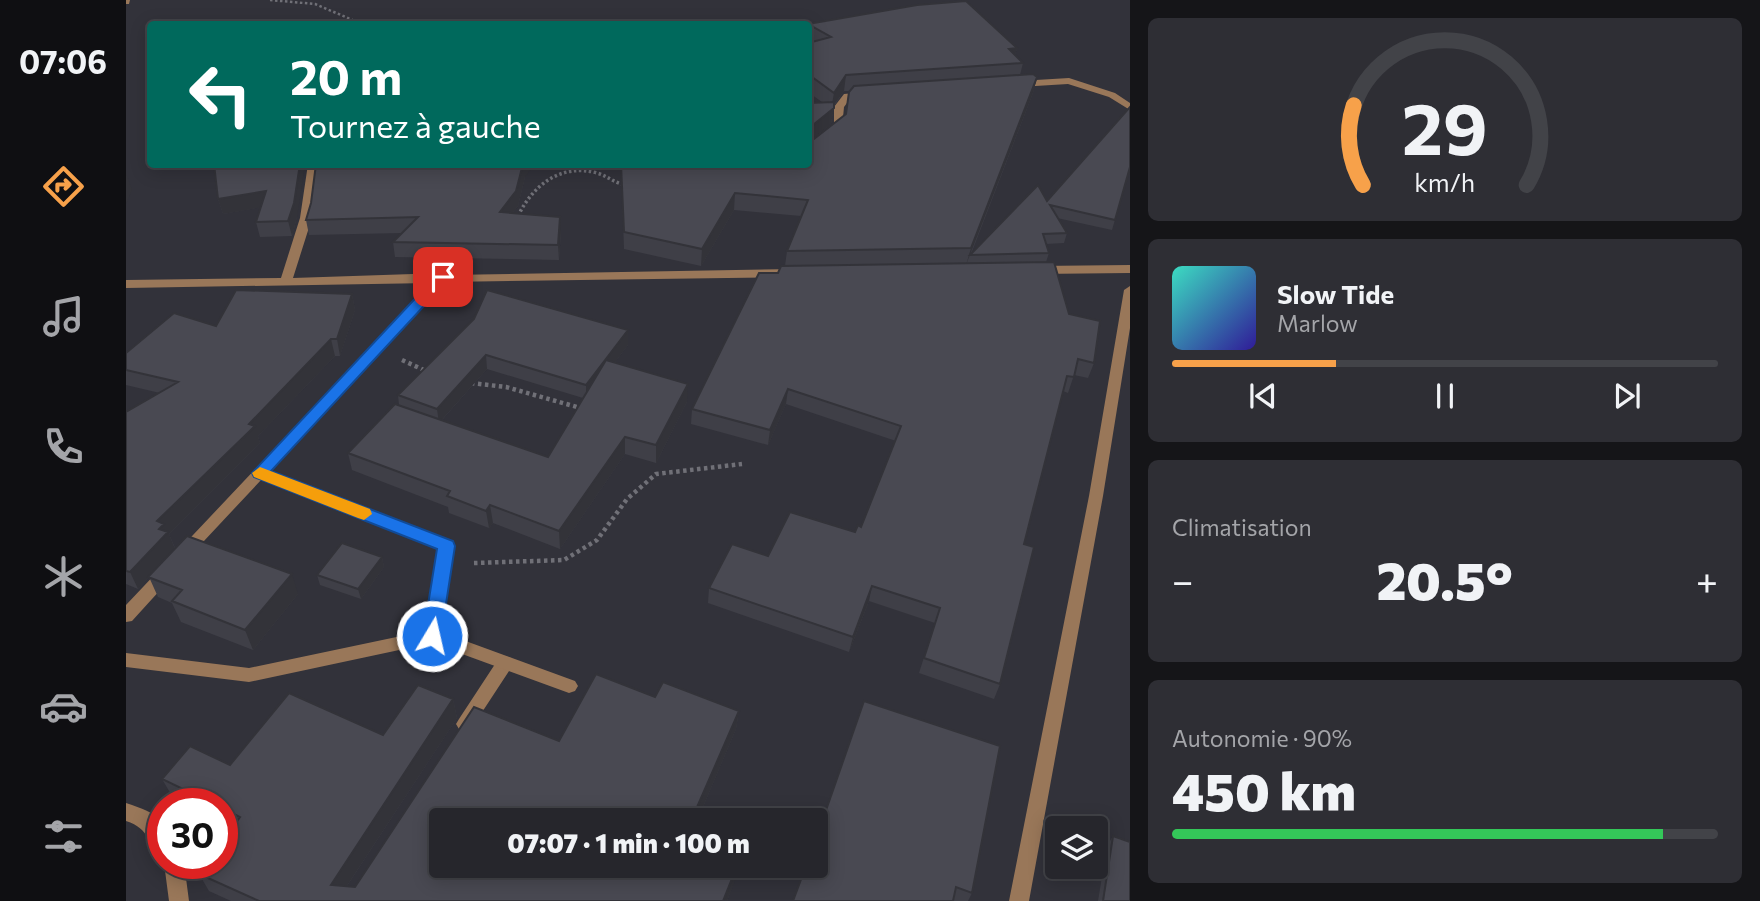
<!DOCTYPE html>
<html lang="fr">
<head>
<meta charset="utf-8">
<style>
	body { margin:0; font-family:Commissioner,sans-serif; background:#2e2e34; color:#f1f3f6; height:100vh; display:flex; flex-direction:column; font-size:26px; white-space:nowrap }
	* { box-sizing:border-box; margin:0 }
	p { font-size:23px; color:#a4a5a9 }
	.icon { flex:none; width:38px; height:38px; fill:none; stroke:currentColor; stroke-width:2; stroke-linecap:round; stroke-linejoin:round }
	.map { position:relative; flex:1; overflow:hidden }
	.sheet { display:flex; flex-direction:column; gap:18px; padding:18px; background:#151518; width:630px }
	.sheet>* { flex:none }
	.guide { position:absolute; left:21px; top:21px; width:665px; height:147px; border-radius:7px; box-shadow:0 4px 18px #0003,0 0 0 2px #424348; background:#00695c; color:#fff; overflow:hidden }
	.buttons { position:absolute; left:919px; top:816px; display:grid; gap:14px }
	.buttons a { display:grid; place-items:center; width:63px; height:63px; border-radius:7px; background:#26262c; box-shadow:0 4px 18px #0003,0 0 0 2px #424348; font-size:35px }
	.speed { position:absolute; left:21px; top:788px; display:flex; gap:14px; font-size:35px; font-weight:700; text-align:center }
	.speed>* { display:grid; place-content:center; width:91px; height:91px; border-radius:50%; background:#26262c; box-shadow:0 4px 18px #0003,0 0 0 2px #424348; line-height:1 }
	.speed .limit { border:10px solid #d22; background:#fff; color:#111 }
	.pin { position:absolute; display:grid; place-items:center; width:60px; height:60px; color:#fff; margin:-30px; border-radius:14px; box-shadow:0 4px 10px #0006 }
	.me { position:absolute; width:77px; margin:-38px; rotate:9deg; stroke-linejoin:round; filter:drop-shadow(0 0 5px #0008) }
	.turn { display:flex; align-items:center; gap:24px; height:147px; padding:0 28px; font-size:32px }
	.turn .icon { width:91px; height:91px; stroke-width:2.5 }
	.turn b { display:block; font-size:49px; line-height:60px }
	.big { font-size:52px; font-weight:800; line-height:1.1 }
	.sheet .card { flex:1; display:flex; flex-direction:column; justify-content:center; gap:10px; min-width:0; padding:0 24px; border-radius:10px; background:#2e2e34 }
	.sheet .dial { align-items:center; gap:0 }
	.dial svg { height:182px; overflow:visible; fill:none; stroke:#424348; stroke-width:7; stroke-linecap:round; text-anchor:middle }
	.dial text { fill:#f1f3f6; stroke:none }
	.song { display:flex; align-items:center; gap:21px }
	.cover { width:84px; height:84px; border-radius:10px; background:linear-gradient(135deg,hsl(170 70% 55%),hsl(250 70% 35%)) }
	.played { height:7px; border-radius:4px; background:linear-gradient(90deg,#f7a14a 30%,#424348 30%) }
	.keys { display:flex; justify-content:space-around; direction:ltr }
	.heat { display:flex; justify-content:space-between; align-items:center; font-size:38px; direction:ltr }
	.charge { height:10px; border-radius:5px; background:linear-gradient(90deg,#34c759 90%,#424348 0) }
	.trip { position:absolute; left:303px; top:808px; width:399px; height:70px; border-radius:7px; background:#26262c; box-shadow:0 4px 18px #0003,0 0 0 2px #424348; font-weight:800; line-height:70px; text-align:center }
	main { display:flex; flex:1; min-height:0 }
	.menu { display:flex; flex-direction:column; width:126px; justify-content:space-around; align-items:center; background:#0f0f12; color:#a4a5a9 }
	.menu .icon { width:49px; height:49px }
	.menu .active { color:#f7a14a }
	.menu b { font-size:32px; color:#f1f3f6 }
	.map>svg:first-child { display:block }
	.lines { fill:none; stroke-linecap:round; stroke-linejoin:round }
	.path-far2 { stroke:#707077; stroke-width:2.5; stroke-dasharray:2.5 2.5; stroke-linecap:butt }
	.path-far1 { stroke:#707077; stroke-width:3.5; stroke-dasharray:2.5 2.5; stroke-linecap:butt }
	.path { stroke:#707077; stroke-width:4.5; stroke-dasharray:3.5 3.5; stroke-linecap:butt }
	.service { fill:#997759; fill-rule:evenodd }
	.minor { fill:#997759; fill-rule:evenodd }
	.wall { fill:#3f3f47; fill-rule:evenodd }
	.shaded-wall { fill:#333339 }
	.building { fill:#494952; stroke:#333339; stroke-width:2 }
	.route { fill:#1a73e8; stroke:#114b97; stroke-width:2 }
	.slow { fill:#f59e0b }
</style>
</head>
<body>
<main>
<nav class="menu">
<b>07:06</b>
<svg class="icon active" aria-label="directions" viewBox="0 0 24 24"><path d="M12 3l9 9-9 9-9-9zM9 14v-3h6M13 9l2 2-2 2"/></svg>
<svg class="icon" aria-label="music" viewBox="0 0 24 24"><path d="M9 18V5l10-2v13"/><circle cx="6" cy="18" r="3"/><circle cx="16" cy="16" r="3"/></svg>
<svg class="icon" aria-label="phone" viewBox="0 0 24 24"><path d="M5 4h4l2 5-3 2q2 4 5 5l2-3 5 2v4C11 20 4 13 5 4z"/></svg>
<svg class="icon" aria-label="climate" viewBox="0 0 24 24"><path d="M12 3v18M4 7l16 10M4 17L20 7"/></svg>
<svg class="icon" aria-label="car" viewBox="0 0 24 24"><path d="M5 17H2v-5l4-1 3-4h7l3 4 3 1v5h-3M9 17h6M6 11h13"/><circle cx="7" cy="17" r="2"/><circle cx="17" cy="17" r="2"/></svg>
<svg class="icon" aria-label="filters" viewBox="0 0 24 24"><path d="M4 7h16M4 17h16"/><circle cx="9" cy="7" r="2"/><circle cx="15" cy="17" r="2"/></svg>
</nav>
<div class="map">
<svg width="1004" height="901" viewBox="0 0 1004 901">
	<rect width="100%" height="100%" fill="#32323a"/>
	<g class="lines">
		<path class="path-far2" d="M144 0 189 4 236 24"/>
		<path class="path-far1" d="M392 216C407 185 435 163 471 173 482 176 489 184 501 185"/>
		<path class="path" d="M276 360 300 371
			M345 383 380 387 451 407
			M348 563 438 560 471 540 501 499 530 474 616 464"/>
		<path class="service" d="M0 0H4L3 4H0Z
			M379 656 385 658 387 663 385 668 345 729 339 732 333 729 330 724 333 719 373 658Z
			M0 803C34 815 37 815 37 852 20 845 25 829 0 821Z
			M38 863H58L63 901H43Z"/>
		<path class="minor" d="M943 78 989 93 1004 103V110L983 97 942 84 893 87 888 84 893 81Z
			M740 92 743 93V97L724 99 718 107 716 128 682 156V147L708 125V107L718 94Z
			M182 164H192L186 218 167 278 317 273 322 275 671 269 677 273 671 277 319 282 143 471 325 542 328 546 315 632 449 681 452 686 449 691 443 693 306 643 123 682 0 667V653L123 668 299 631 312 549 136 479 63 557H53L50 553 305 283 0 288V280L155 278 174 218Z
			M1004 265V273L911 274 905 270 911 266Z
			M1004 286V328L977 496 903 901H883L963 496 998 290Z
			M40 567 46 569 48 573 46 577 6 621 0 622V605L34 569Z"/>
	</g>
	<path class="wall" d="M840 1 891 48 889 55 897 63 894 75 907 74 911 77 907 93 845 254 912 185 921 201 1004 107V167L986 230 931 218 941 233 938 243 920 244 923 253 920 262H928L943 314 974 321 968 363 962 378 948 375 942 393 937 391 898 544 908 547 874 684 868 699 793 673 809 623 743 601 723 652 582 603 583 588 606 544 642 556 664 512 729 532 732 525 735 527 770 441 660 404 642 445 565 424 566 409 633 273H652L655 266H659L661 251 675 216 608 210 575 266 498 249 495 164H682V103L696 102 682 92V24L791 5ZM718 91H724L720 114 684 142 705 124 708 106Z
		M88 164 171 217 166 236 134 237 130 222 135 207 97 214 92 199Z
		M399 177 392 206 386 213 435 232 433 260 269 257 267 242 276 233 183 235 180 220 185 203Z
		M226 294 229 310 214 356H209L132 436 134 443 43 534 49 548 172 594 127 650 55 622 46 603 32 597 23 577 12 589 0 584V412L34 393 0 385V353Z
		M348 319 502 345 489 362 561 402 530 463 499 454 434 549 367 523 363 528 323 513 322 507 226 470 222 453 273 405 272 395ZM361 369 457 398 422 457 316 420Z
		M256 557 258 567 235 599 194 585 191 575Z
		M470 674 529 697 537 682 613 711 610 729 571 821H315V866H614L601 901H105L83 891 73 874 81 863H96V842L107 827 96 821V803H60L46 796 36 779 64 746 104 765 163 693 257 735 292 685 327 699 331 718 221 886 229 887 348 707 433 741Z
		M987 836 1004 901H972L981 846Z
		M690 839 846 893 842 901H667Z"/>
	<path class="shaded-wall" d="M891 48 887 63 883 49Z
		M720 75 718 91 705 109 708 93Z
		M911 77 907 93 840 265 845 248Z
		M708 108 705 124 682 143V129Z
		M174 164H179L171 217 166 236 162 221Z
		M397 164H409L399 177 392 206 375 227 374 212Z
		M0 173 6 190 0 204Z
		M140 191 143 206 97 214 92 199Z
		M609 193 608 210 575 266 576 249Z
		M434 217 435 232 433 260 432 245Z
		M226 294 229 310 214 356 211 339Z
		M502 330V345L460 400V385Z
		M205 339 209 356 132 436 134 443 43 534 49 549 12 589 4 572 31 521 123 424Z
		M360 355 361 369 313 423 311 409Z
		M562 384 561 402 530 463V445Z
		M662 389 660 404 642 445 644 430Z
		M499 437V454L434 549 433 531Z
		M364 505 367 523 363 528 360 511Z
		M256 557 258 567 235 599 232 589Z
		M166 574 172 594 127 650 119 630Z
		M746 586 743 601 723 652 727 637Z
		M327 699 331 718 211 901 205 885Z
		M613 711 610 729 571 821H565Z
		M611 866H614V868L601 901H597Z"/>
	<path class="building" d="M840 1 891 48 883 49 897 63 720 75 708 93 682 74V43L705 37 682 24 791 5Z
		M907 74 911 77 845 248 661 251 682 200 609 193 576 249 498 232 495 164H682V141L684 142 720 114 723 92 728 86Z
		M708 102V108L682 129V103Z
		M1004 107V167L989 220 924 205 941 233 917 234 923 253 844 255 912 185 921 201Z
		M88 164H174L168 203 162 221 130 222 140 191 92 199Z
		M190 164H397L390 191 374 212 434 217 432 245 267 242 292 217 180 220 185 203Z
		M928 262 943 314 974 321 968 363 952 359 948 377 941 376 898 544 908 547 874 684 798 658 814 608 746 586 727 637 583 588 606 544 642 556 664 512 729 532 732 525 735 527 775 426 662 389 644 430 566 409 633 273H652L655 266Z
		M110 290 226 294 211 339H205L123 424 129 426 31 521 38 524 33 529 42 532 4 572 0 571V412L52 382 0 370V353L48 313 90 326Z
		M361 290 502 330 460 385 360 355 311 409 272 395 348 319Z
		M480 360 562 384 530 445 499 437 433 531 364 505 360 511 321 496 324 491 222 453 269 404 422 457Z
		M61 536 166 574 119 630 46 601 56 590 22 577Z
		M216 543 256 557 232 589 191 575Z
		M470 674 529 697 537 682 613 711 565 821H315V866H611L597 901H133L73 874 81 863H96V842L114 817 96 808V803H86L36 779 64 746 104 765 163 693 257 735 292 685 327 699 205 885 229 887 348 707 433 741Z
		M738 701 874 746 846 893 830 887 827 901H667L680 866H690V839Z
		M987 836 1004 842V901H977Z"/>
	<path class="route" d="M317 273 322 274V280L145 471 327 541 329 546 315 636 313 642 306 644 299 642 297 636 311 549 128 477 126 473 312 274Z"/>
	<path class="slow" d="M134 467 244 509 246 514 238 520 232 518 128 477 126 473Z"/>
</svg>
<div class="buttons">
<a><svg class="icon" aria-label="layers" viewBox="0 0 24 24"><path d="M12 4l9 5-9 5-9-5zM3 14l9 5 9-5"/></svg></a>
</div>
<div class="speed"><div class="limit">30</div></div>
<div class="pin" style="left:317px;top:277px;background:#d93025"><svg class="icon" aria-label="arrive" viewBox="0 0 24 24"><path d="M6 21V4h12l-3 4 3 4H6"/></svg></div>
<svg class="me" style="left:306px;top:636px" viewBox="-20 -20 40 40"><circle r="17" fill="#1a73e8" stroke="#fff" stroke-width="3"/><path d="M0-11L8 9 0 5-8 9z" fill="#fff"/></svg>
<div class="trip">07:07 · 1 min · 100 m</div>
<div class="guide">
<div class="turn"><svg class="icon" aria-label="left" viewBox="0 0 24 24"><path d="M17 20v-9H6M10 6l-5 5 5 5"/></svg><div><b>20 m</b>Tournez à gauche</div></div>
</div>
</div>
<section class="sheet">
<div class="card dial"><svg viewBox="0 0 100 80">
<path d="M14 69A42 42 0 1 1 86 69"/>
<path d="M14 69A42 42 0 0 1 10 34" stroke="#f7a14a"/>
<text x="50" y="56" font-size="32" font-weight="700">29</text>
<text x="50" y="72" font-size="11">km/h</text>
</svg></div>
<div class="card">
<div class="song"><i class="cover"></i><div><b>Slow Tide</b><p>Marlow</p></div></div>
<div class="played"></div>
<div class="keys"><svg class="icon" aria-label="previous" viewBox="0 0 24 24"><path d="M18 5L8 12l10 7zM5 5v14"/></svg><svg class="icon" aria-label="pause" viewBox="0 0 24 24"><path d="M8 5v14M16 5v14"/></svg><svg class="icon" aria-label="next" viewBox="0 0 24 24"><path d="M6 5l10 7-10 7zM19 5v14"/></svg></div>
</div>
<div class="card"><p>Climatisation</p>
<div class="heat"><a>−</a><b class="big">20.5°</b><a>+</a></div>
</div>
<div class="card"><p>Autonomie · 90%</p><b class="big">450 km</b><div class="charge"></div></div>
</section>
</main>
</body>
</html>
